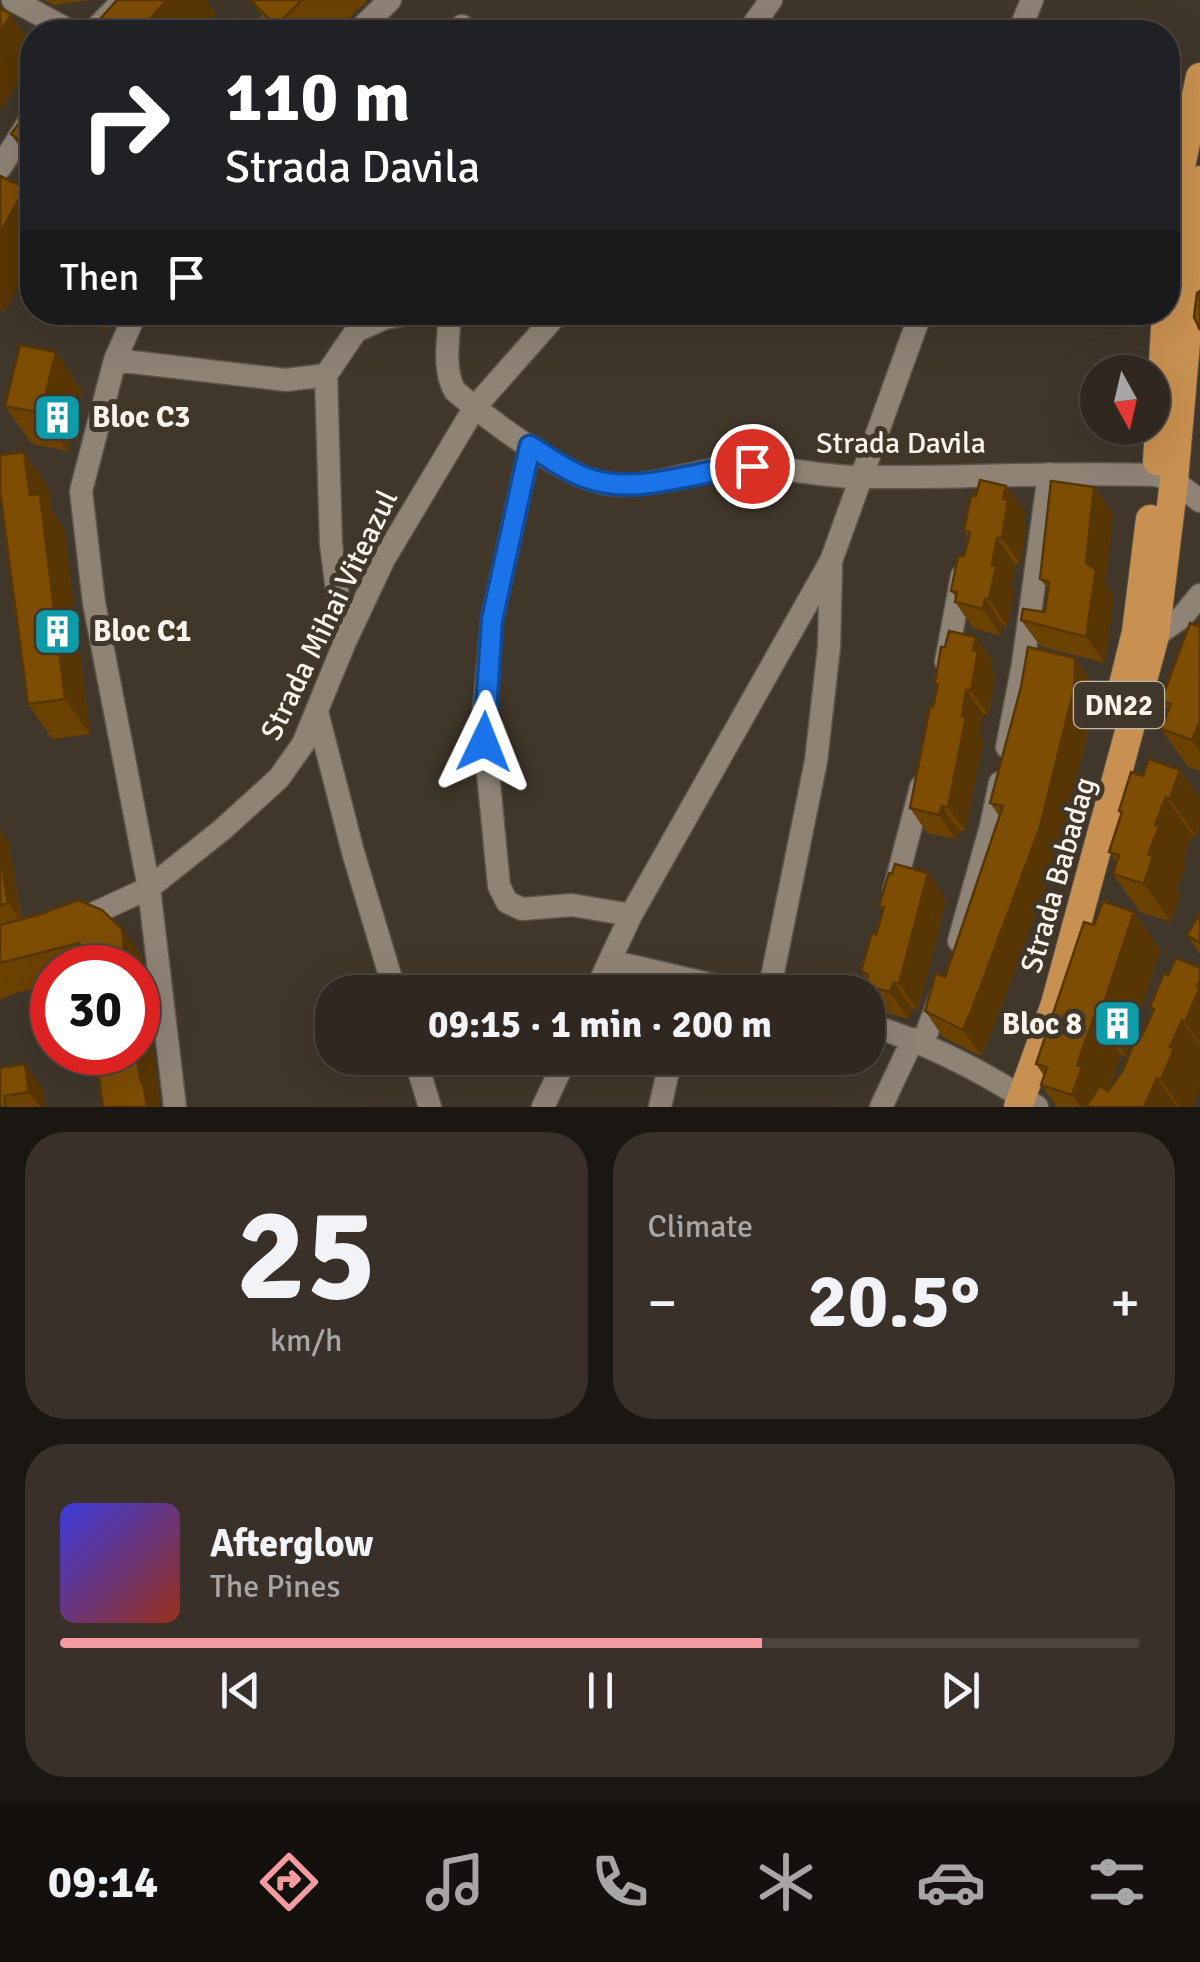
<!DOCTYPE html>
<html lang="en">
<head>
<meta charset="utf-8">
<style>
	body { margin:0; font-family:Signika,sans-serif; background:#383029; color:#f1f3f6; height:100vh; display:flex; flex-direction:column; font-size:38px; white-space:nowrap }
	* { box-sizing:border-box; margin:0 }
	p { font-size:32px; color:#a8a6a5 }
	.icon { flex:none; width:55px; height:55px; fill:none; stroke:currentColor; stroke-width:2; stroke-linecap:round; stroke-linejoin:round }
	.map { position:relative; height:1107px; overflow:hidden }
	.side { display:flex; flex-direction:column; gap:25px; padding:25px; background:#1a1612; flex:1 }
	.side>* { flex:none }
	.top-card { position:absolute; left:20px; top:20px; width:1160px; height:305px; border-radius:40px; box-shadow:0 10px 40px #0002,0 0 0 2px #4b443e; background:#202124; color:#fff; overflow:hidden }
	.needle { width:65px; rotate:172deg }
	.fabs { position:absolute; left:1080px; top:355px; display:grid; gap:20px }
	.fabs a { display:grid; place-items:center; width:90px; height:90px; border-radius:50%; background:#302820; box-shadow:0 10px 40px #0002,0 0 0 2px #4b443e; font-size:50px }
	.speed { position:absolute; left:30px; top:945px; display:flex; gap:20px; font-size:50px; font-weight:700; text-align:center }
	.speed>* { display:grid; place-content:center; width:130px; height:130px; border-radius:50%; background:#302820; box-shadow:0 10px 40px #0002,0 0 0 2px #4b443e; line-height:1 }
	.speed .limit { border:15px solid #d22; background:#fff; color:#111 }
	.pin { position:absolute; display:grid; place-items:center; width:85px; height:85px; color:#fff; margin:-42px; border:5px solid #fff; border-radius:50%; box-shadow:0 2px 10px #0007 }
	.me { position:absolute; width:110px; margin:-55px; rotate:2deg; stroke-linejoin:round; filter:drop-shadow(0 0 8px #0008) }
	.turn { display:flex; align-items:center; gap:35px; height:210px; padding:0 40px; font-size:45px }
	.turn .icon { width:130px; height:130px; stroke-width:2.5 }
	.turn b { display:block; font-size:70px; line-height:85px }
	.then { display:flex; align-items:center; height:95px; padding:0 40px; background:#0003; gap:20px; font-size:38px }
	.big { font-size:75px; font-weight:700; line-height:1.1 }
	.side .widget { flex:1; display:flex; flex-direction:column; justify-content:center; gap:15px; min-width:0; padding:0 35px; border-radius:40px; background:#383029 }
	.side .dial { align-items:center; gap:0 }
	.dial b { font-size:130px; line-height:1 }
	.song { display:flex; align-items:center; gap:30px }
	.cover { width:120px; height:120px; border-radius:15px; background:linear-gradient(135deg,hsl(240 70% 55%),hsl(10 70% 35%)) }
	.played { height:10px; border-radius:5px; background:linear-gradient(90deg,#f49aa1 65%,#4b443e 65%) }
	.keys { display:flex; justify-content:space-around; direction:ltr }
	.heat { display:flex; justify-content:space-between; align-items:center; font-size:55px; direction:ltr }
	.side .tiles { flex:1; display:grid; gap:25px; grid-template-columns:1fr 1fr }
	.widget:last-child { grid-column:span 2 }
	.trip { position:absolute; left:315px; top:975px; width:570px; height:100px; border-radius:40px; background:#302820; box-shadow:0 10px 40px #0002,0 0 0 2px #4b443e; font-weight:700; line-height:100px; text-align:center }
	.dock { display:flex; height:160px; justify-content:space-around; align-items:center; background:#13100d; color:#a8a6a5 }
	.dock .icon { width:70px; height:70px }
	.dock .active { color:#f49aa1 }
	.dock b { font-size:45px; color:#f1f3f6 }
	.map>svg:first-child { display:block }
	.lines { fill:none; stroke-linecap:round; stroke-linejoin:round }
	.minor-casing { stroke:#5e554b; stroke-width:25 }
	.major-casing { stroke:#5e554b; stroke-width:30 }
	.minor { stroke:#8f8376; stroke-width:22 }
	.major { stroke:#c99151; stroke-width:28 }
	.wall { fill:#6c4203 }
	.shaded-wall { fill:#583603 }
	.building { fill:#7d4d04; stroke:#583603; stroke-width:2.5 }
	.route-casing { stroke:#114b97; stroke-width:25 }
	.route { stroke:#1a73e8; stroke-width:18 }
	.labels { text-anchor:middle; stroke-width:10; stroke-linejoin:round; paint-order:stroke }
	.shield { fill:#40362a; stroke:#c2bbb2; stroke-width:2.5 }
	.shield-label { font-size:28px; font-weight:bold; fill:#faf4ec }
	.poi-label { font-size:30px; font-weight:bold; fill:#faf4ec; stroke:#40362a; text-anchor:start }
	.street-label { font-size:30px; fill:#faf4ec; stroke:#40362a }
</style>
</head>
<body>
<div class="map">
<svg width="1200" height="1107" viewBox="0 0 1200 1107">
	<rect width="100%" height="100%" fill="#40362a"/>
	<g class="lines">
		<defs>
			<path id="minor" d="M13 0 72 32
				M462 26 469 32
				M92 32 124 0
				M264 32 295 0
				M357 32 390 0
				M748 32 771 0
				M1019 32 1032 0
				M0 168 32 117
				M136 312 115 360 81 491 94 603 149 888 175 1107
				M450 312C449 337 442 369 455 391 489 420 560 474 603 483 654 492 703 464 753 466 789 468 824 477 859 477 958 478 1057 472 1156 475L1174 481 1200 501
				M115 360 286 380 326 375 356 331 385 318 419 312
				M326 375 331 544 344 644
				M530 446 492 620 483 722 499 886 507 902 522 909 572 905 631 915
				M1155 636 1182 617 1200 595
				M946 662 962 576
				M317 712 353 852 395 992
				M1007 747 1023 664 1049 474
				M894 891 921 787
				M77 921 149 888 223 829 279 778 303 744 344 644 384 559 475 407 559 312
				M959 941 991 826 1000 783
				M610 961 743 992
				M595 992 631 915 831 561 921 312
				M769 992 816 761 829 647 831 567
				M868 1024C930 1044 983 1071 1037 1107
				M927 1032 941 995
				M415 1058 430 1107
				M543 1107 566 1058
				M660 1107 671 1058
				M881 1107 913 1039"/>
			<path id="major" d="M1168 295 1177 185 1200 77
				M1157 461 1166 312
				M1121 693 1136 632 1150 519
				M1018 1107 1055 1004 1155 636 1174 481 1200 180"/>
		</defs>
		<use href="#minor" class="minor-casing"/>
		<use href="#major" class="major-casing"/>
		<use href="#minor" class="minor"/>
		<use href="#major" class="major"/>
	</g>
	<path class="wall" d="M44 0H89L54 5Z
		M252 0H368L335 32H281L276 26 281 32H274L251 1Z
		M32 106V165L11 134Z
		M74 312H113L104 330Z
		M82 391 68 451 32 444 5 406Z
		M48 487 52 512 64 529 90 734 52 739 28 704Z
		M1094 487 1113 514 1105 583 1114 596 1105 663 1040 646 1021 620 1045 612 1048 589 1040 579Z
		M1025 512 1023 521 1026 527 1020 564H1015L1011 587 1014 592 1007 626 1003 625 1001 636 973 628 955 602 956 597 951 591 964 556 968 537 964 530Z
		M1200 619V771L1188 767 1161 729 1168 711 1161 701Z
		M1075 658 1093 684 1092 715 1058 853 990 1036 981 1056 943 1037 925 1011 945 977 1000 817 990 803Z
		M993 661 991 670 995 675 988 714H983L979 736 983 741 965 831H959L956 839 927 833 910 808 937 687 935 683Z
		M1149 759 1197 837 1192 835 1183 861 1186 865 1176 889 1180 894 1171 922 1140 912 1113 874 1117 863 1109 852 1121 815 1119 811 1143 776Z
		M0 830 8 842 22 919 142 958 160 1107H103L138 968H52V984L13 994 0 1000Z
		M946 899 918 1010 912 1008 909 1019 883 1012 865 986 866 979 861 971 876 935 883 911 879 906Z
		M1134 912 1160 950 1126 1056 1121 1055 1108 1091 1122 1072 1142 1036 1153 1011 1150 1007 1168 975 1200 968V1078L1193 1107H1057L1041 1085 1044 1076 1036 1064 1094 925Z
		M1200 913V954L1187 935Z
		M0 1068 42 1088 45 1107H0Z"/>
	<path class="shaded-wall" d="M167 0H206L216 14 199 32H138Z
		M11 15 32 46V61L0 110V31Z
		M1168 93 1176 105 1168 146Z
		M25 188 32 200V260L4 313 0 308V233Z
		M92 312H113L104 330Z
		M56 352 82 391 68 451 41 413Z
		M24 452 48 487 52 512 64 529 90 734 65 699Z
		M1006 486 1025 512 1023 521 1026 527 1020 564 1002 538 1003 499Z
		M1094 487 1113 514 1105 583 1114 596 1105 663 1086 637V563Z
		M997 538 1015 564 1011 587 1014 592 1007 626 989 599Z
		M985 599 1003 625 1001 636 983 609Z
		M976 637 993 661 991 670 995 675 988 714 971 690 973 650Z
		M1075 658 1093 684 1092 715 1058 853 990 1036 981 1056 963 1030Z
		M966 690 983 714 979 736 983 741 965 831 948 807Z
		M1200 721V751L1192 740Z
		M1180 770 1200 799V828L1197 837 1170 799Z
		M1166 797 1192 835 1183 861 1186 865 1176 889 1180 894 1171 922 1144 884 1148 854 1155 825Z
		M942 806 959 831 956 839 939 815Z
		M0 830 8 842 22 923 8 903 0 854Z
		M928 873 946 899 918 1010 899 984Z
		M1134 912 1160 950 1126 1056 1099 1018Z
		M122 929 142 958 160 1107H147L140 1079 136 1052 138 968H126Z
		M1200 981V1043L1185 1022Z
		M894 982 912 1008 909 1019 890 992Z
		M1094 1017 1121 1055 1105 1100 1088 1107H1080L1072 1095 1077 1065Z
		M1182 1020 1200 1046V1078L1198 1083 1200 1089 1193 1107H1180L1161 1080 1170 1047Z
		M25 1064 42 1088 45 1107H40L29 1092Z
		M1157 1078 1177 1107H1144Z"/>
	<path class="building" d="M117 0H167L138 32H99L93 27Z
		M252 0H302L276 26 251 1Z
		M0 8 11 15 0 31Z
		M235 18 251 32H220Z
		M1098 27 1129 32H1097Z
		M32 106V150L11 134Z
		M0 176 25 188 0 233Z
		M1200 291V330L1194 317 1197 293Z
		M20 345 56 352 41 413 5 406Z
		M24 452 30 495 40 494 65 699 28 704 0 492V455Z
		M980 480 1006 486 1003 499 1008 500 1002 538H997L992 565 996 566 989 599H985L983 609 955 602 957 592 951 591 958 556H964L970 532 964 530 971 496H976Z
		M1051 481 1094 487 1086 563 1096 570 1086 637 1021 620 1023 609 1045 612 1049 582 1040 579Z
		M1200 619V721L1192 740 1161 729 1171 704 1161 701 1190 623 1197 626Z
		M949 631 976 637 973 650 978 651 971 690H966L962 716 966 717 948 807 942 806 939 815 910 808 930 707H933L938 684 935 683 941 647H945Z
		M1028 647 1075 658 1074 689 1040 827 972 1009 963 1030 925 1011 936 973 945 977 1003 806 990 803 1021 687Z
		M1149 759 1180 770 1170 799 1166 797 1155 825 1159 827 1148 854 1153 856 1144 884 1113 874 1119 855 1109 852 1122 812 1119 811 1131 772 1143 776Z
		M0 854 8 903 0 905Z
		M895 864 928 873 899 984 894 982 890 992 865 986 868 975 861 971 872 933 876 935 884 907 879 906 889 873 892 874Z
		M78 900 102 910 122 929 126 968H83L79 943 0 963V925L38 915Z
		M1103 901 1134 912 1099 1018 1094 1017 1077 1065 1082 1067 1072 1095 1041 1085 1047 1067 1036 1064 1084 922 1094 925Z
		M1200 913V943L1187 935Z
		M1176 958 1200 968V981L1197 986 1200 987 1185 1022 1182 1020 1170 1047 1174 1049 1161 1080 1157 1078 1144 1107H1089L1087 1105 1100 1086 1108 1091 1122 1072 1138 1034 1142 1036 1154 1009 1150 1007 1164 973 1168 975Z
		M95 1052H136L140 1079 144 1088 147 1107H103Z
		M25 1064 29 1092 4 1096 6 1107H0V1068Z"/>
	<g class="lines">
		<defs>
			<path id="route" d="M484 742 492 620 530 446C547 456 565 470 584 477 636 498 698 469 752 466"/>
		</defs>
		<use href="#route" class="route-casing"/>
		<use href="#route" class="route"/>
	</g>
	<defs>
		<symbol id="building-square" viewBox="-11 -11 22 22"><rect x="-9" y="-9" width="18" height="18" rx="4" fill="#0f9aa8" stroke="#40362a"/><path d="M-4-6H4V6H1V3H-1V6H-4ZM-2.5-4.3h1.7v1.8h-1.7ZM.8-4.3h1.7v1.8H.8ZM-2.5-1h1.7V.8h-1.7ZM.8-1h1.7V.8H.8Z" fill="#fff"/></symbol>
	</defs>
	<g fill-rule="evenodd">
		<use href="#building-square" x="30" y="390" width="55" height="55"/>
		<use href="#building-square" x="30" y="604" width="55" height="55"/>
		<use href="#building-square" x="1090" y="996" width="55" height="55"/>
	</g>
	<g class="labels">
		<rect class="shield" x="1074" y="682" width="90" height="46" rx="8"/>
		<g class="shield-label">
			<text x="1119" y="715">DN22</text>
		</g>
		<g class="poi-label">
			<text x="92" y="427">Bloc C3</text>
			<text x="93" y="641">Bloc C1</text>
			<text x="1082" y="1034" text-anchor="end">Bloc 8</text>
		</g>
		<g class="street-label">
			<text x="901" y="453">Strada Davila</text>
			<text transform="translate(329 615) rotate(-64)" y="10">Strada Mihai Viteazul</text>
			<text transform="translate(1058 875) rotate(-74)" y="10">Strada Babadag</text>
		</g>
	</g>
</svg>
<div class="fabs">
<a><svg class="needle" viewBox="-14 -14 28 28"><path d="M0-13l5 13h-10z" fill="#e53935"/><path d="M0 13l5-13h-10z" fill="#a8a6a5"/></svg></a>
</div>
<div class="speed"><div class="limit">30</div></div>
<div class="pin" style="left:752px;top:466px;background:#d93025"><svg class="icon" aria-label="arrive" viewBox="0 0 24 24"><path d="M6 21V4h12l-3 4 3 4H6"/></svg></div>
<svg class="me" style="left:484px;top:742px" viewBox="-20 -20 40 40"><path d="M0-17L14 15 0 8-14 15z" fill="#1a73e8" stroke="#fff" stroke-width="4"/></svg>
<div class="trip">09:15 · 1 min · 200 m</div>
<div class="top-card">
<div class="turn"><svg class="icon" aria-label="right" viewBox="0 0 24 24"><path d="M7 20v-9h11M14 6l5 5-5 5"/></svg><div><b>110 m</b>Strada Davila</div></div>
<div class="then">Then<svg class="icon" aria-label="arrive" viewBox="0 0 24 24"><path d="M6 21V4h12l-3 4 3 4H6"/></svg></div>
</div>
</div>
<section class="side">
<div class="tiles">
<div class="widget dial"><b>25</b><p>km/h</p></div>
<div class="widget"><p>Climate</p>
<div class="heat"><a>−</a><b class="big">20.5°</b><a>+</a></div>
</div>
<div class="widget">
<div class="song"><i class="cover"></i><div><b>Afterglow</b><p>The Pines</p></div></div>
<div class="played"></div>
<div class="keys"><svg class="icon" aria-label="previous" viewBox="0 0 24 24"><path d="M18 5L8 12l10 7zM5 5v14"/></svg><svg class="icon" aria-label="pause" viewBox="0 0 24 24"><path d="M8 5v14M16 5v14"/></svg><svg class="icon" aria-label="next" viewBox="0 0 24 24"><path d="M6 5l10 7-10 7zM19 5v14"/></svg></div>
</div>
</div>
</section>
<nav class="dock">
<b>09:14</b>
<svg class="icon active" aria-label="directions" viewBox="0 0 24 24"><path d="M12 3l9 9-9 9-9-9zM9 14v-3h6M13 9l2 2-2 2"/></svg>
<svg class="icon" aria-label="music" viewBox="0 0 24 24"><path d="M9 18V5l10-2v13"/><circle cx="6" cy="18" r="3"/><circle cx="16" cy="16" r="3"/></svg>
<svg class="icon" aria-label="phone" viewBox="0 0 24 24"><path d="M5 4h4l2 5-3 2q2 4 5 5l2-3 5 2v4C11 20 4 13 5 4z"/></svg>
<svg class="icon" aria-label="climate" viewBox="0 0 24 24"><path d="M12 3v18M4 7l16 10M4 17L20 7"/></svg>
<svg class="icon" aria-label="car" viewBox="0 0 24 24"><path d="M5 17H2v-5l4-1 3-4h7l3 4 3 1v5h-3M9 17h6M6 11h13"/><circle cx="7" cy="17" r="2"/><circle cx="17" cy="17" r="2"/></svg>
<svg class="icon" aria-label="filters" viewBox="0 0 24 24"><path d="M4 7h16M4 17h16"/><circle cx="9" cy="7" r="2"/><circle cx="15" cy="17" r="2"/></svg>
</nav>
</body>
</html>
